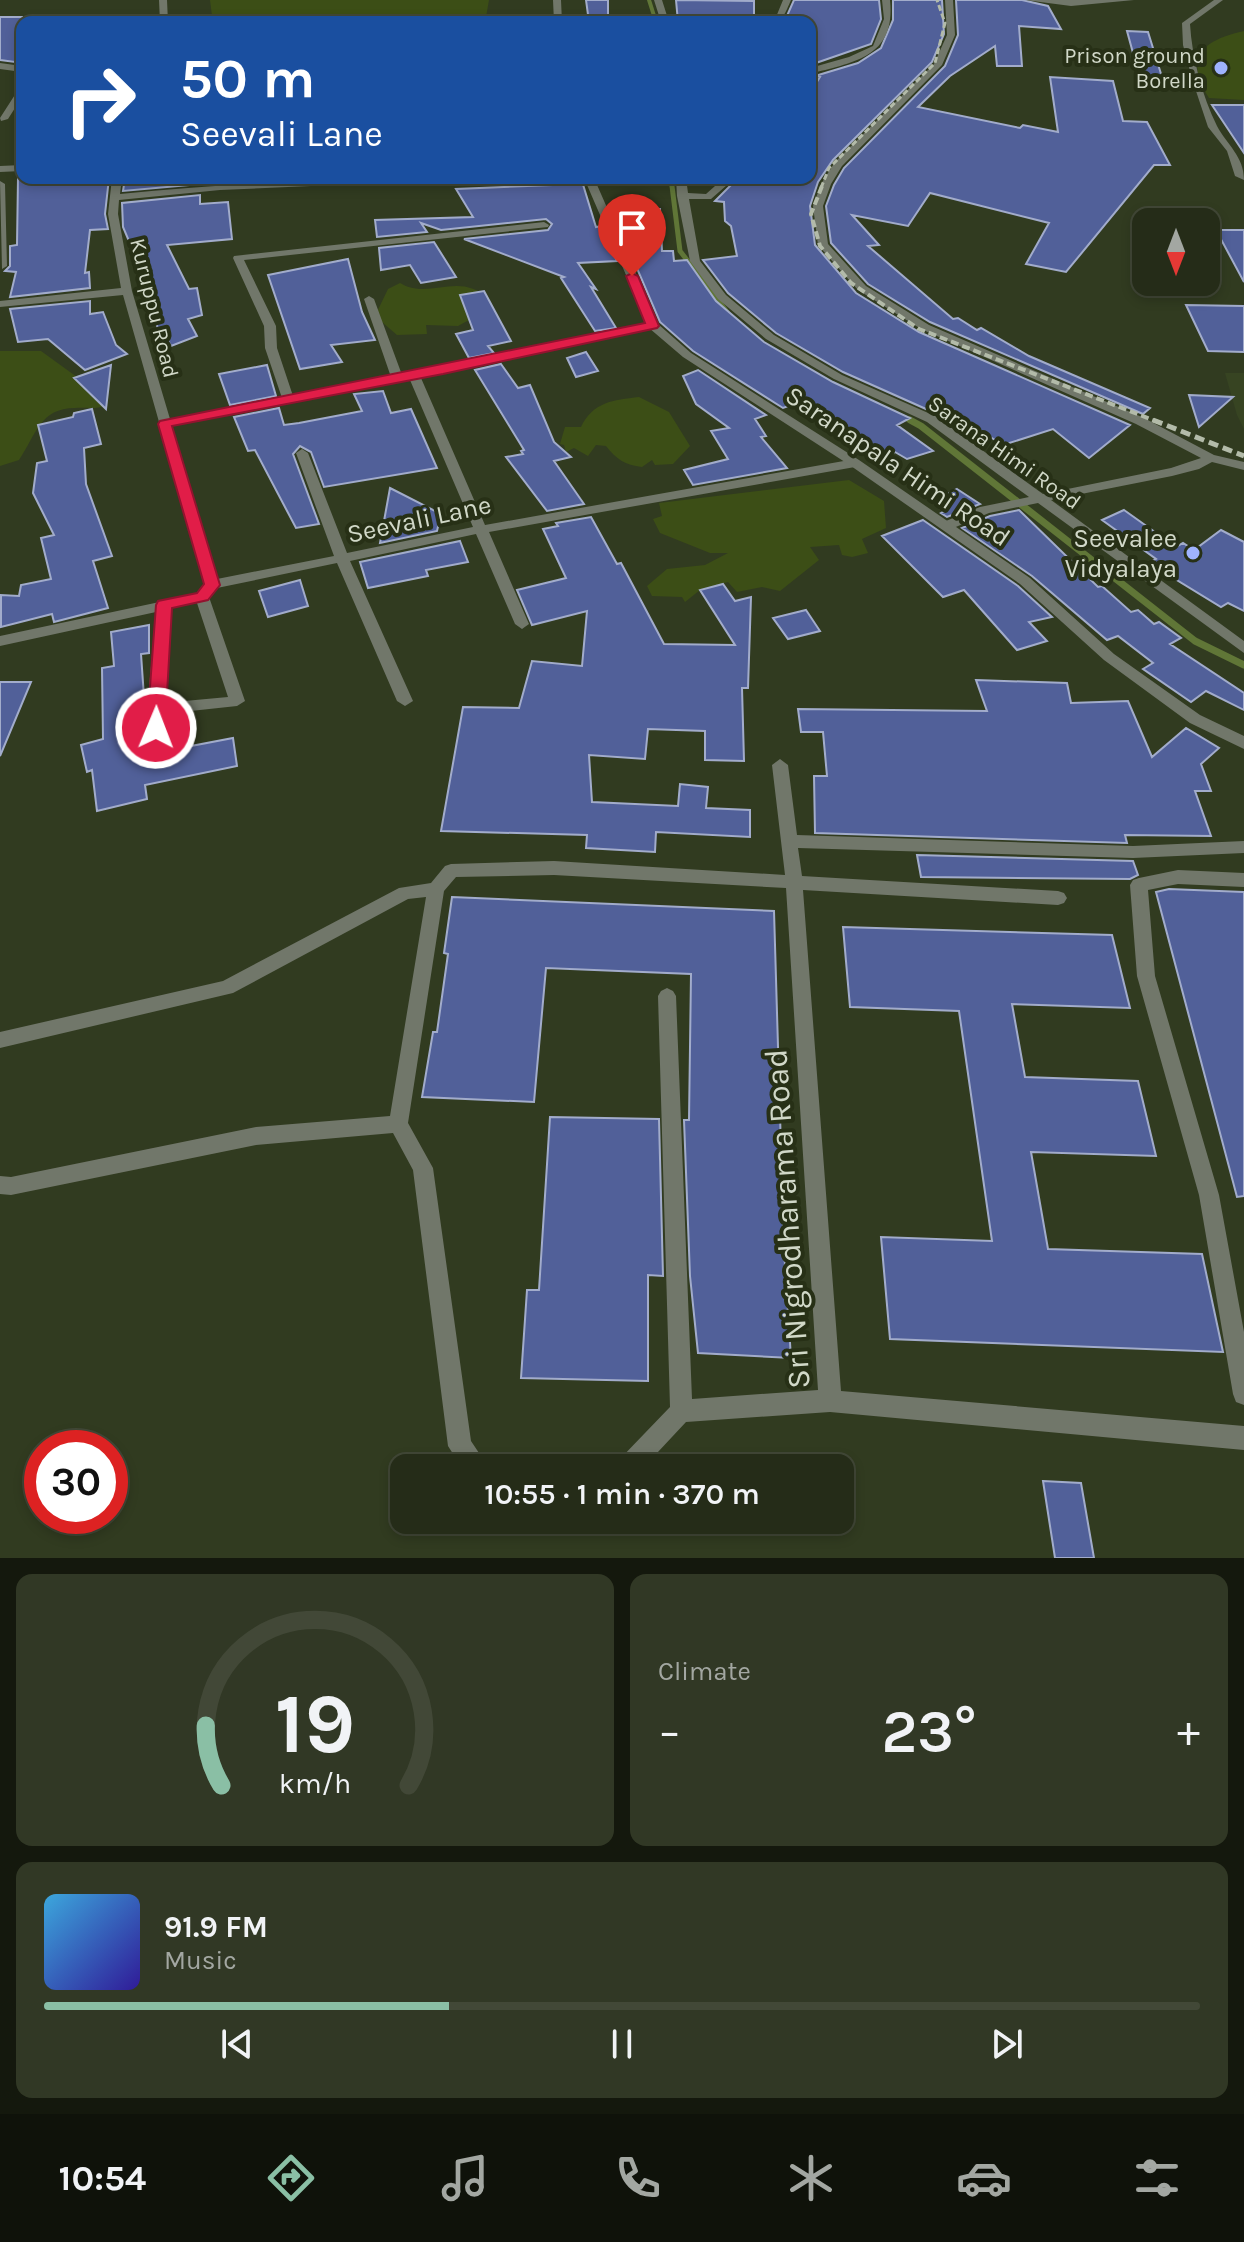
<!DOCTYPE html>
<html lang="en">
<head>
<meta charset="utf-8">
<style>
	body { margin:0; font-family:Karla,sans-serif; background:#313825; color:#f1f3f6; height:100vh; display:flex; flex-direction:column; font-size:30px; white-space:nowrap }
	* { box-sizing:border-box; margin:0 }
	p { font-size:26px; color:#a3a7a2 }
	.icon { flex:none; width:44px; height:44px; fill:none; stroke:currentColor; stroke-width:2; stroke-linecap:round; stroke-linejoin:round }
	.map { position:relative; height:1558px; overflow:hidden }
	.panel { display:flex; flex-direction:column; gap:16px; padding:16px; background:#14180d; flex:1 }
	.panel>* { flex:none }
	.guide { position:absolute; left:16px; top:16px; width:800px; height:168px; border-radius:16px; box-shadow:0 4px 12px #0003,0 0 0 2px #424837; background:#1a4fa0; color:#fff; overflow:hidden }
	.needle { width:52px; rotate:180deg }
	.buttons { position:absolute; left:1132px; top:208px; display:grid; gap:16px }
	.buttons a { display:grid; place-items:center; width:88px; height:88px; border-radius:16px; background:#252c18; box-shadow:0 4px 12px #0003,0 0 0 2px #424837; font-size:40px }
	.speed { position:absolute; left:24px; top:1430px; display:flex; gap:16px; font-size:40px; font-weight:700; text-align:center }
	.speed>* { display:grid; place-content:center; width:104px; height:104px; border-radius:50%; background:#252c18; box-shadow:0 4px 12px #0003,0 0 0 2px #424837; line-height:1 }
	.speed .limit { border:12px solid #d22; background:#fff; color:#111 }
	.pin { position:absolute; display:grid; place-items:center; width:68px; height:68px; color:#fff; margin:-82px -34px; border-radius:50% 50% 50% 0; rotate:-45deg; box-shadow:0 0 8px #0007 }
	.pin .icon { rotate:45deg }
	.me { position:absolute; width:88px; margin:-44px; rotate:1deg; stroke-linejoin:round; filter:drop-shadow(0 0 6px #0008) }
	.turn { display:flex; align-items:center; gap:28px; height:168px; padding:0 32px; font-size:36px }
	.turn .icon { width:104px; height:104px; stroke-width:2.5 }
	.turn b { display:block; font-size:56px; line-height:68px }
	.big { font-size:60px; font-weight:600; line-height:1.1 }
	.panel .widget { flex:1; display:flex; flex-direction:column; justify-content:center; gap:12px; min-width:0; padding:0 28px; border-radius:16px; background:#313825 }
	.panel .dial { align-items:center; gap:0 }
	.dial svg { height:208px; overflow:visible; fill:none; stroke:#424837; stroke-width:7; stroke-linecap:round; text-anchor:middle }
	.dial text { fill:#f1f3f6; stroke:none }
	.song { display:flex; align-items:center; gap:24px }
	.cover { width:96px; height:96px; border-radius:12px; background:linear-gradient(135deg,hsl(200 70% 55%),hsl(250 70% 35%)) }
	.played { height:8px; border-radius:4px; background:linear-gradient(90deg,#8abfa5 35%,#424837 35%) }
	.keys { display:flex; justify-content:space-around; direction:ltr }
	.heat { display:flex; justify-content:space-between; align-items:center; font-size:44px; direction:ltr }
	.panel .tiles { flex:1; display:grid; gap:16px; grid-template-columns:1fr 1fr }
	.widget:last-child { grid-column:span 2 }
	.trip { position:absolute; left:390px; top:1454px; width:464px; height:80px; border-radius:16px; background:#252c18; box-shadow:0 4px 12px #0003,0 0 0 2px #424837; font-weight:600; line-height:80px; text-align:center }
	.menu { display:flex; height:128px; justify-content:space-around; align-items:center; background:#0f120a; color:#a3a7a2 }
	.menu .icon { width:56px; height:56px }
	.menu .selected { color:#8abfa5 }
	.menu b { font-size:36px; color:#f1f3f6 }
	.map>svg:first-child { display:block }
	.built { fill:#374422 }
	.green { fill:#3c4e16 }
	.lines { fill:none; stroke-linecap:round; stroke-linejoin:round }
	.stream-far2 { stroke:#607637; stroke-width:4 }
	.stream-far1 { stroke:#607637; stroke-width:5 }
	.stream { stroke:#607637; stroke-width:7 }
	.building { fill:#516099; stroke:#a2accb; stroke-width:2 }
	.minor { fill:#71776a; fill-rule:evenodd }
	.tertiary { fill:#71776a; fill-rule:evenodd }
	.rail-far2 { stroke:#b3bba9; stroke-width:3; stroke-dasharray:6 3; stroke-linecap:butt }
	.rail-far1 { stroke:#b3bba9; stroke-width:4; stroke-dasharray:8 4; stroke-linecap:butt }
	.rail { stroke:#b3bba9; stroke-width:5; stroke-dasharray:10 5; stroke-linecap:butt }
	.route { fill:#e11d48; stroke:#92132f; stroke-width:2 }
	.poi-dot { fill:#9fb3fd; stroke:#273016; stroke-width:3 }
	.labels { text-anchor:middle; stroke-width:8; stroke-linejoin:round; paint-order:stroke }
	.far-poi-label { font-size:22px; fill:#d1d8c8; stroke:#273016; text-anchor:end }
	.far-street-label { font-size:22px; fill:#d1d8c8; stroke:#273016 }
	.street-label { font-size:26px; fill:#d1d8c8; stroke:#273016 }
	.poi-label { font-size:26px; fill:#d1d8c8; stroke:#273016; text-anchor:end }
	.near-street-label { font-size:32px; fill:#d1d8c8; stroke:#273016 }
</style>
</head>
<body>
<div class="map">
<svg width="1244" height="1558" viewBox="0 0 1244 1558">
	<rect width="100%" height="100%" fill="#313b20"/>
	<path class="built" d="M1225 373H1244V429L1237 415Z"/>
	<path class="green" d="M210 0H489L486 17 478 22H232L212 16Z
		M1244 31V100L1209 98C1183 57 1203 40 1244 31Z
		M400 283C430 301 458 270 489 299V309L458 326 426 325 427 334 397 335 375 316 388 289Z
		M0 351H41L106 398 107 405C95 410 87 407 75 408 40 408 36 435 19 460L0 466Z
		M639 397 669 412 690 446 673 464 655 465 652 460 642 467C625 465 616 459 606 446L596 445 588 456 574 448 566 452 564 445 560 444 565 427H581C593 402 613 400 639 397Z
		M849 480 884 501 886 528 862 539 868 553 852 557 842 555 839 545 810 547 819 560 780 591 762 587 737 592 728 582 700 590 685 602 682 597 652 596 647 586 667 569 705 565 728 553H710L660 533 653 519 662 516 659 503Z"/>
	<g class="lines">
		<path class="stream-far2" d="M649 0 656 22
			M671 178 672 188"/>
		<path class="stream-far1" d="M672 186 680 251 727 312
			M899 415 914 422"/>
		<path class="stream" d="M910 420 921 426 1195 641 1244 665"/>
	</g>
	<path class="building" d="M586 0H608V22H589Z
		M676 0 754 1V22H678Z
		M794 0H879L881 19 871 44 810 65V22L786 18Z
		M893 0H942L944 34 932 62 833 160 818 182 810 206 815 245 856 293 919 332 1130 425 1089 458 1053 429 1003 445 936 403 926 409 843 372 776 333 728 293 703 260 737 256 731 226 725 221 724 202 715 201 738 178H810V93L820 77 815 76 858 63 881 48 893 20Z
		M956 0H1022L1048 6 1061 29 1019 26 1022 66H997L995 46 950 76 918 107 1020 128 1023 125 1058 132 1050 77 1113 81 1123 121 1147 122 1170 165H1154L1066 272 1026 264 1049 223 930 193 908 226 852 215 879 245 868 246 953 319 958 318 977 330 981 328 1029 356 1150 408 1143 414 930 322 868 284 831 243 826 206 834 185 844 168 945 66 958 35Z
		M0 17H22V52L15 62 0 60Z
		M1127 31 1148 32 1162 77 1139 75Z
		M1212 105H1244V153Z
		M18 178H109L105 214 108 229 90 230 85 273 89 272 90 288 10 297 16 272 5 271 10 266V246L17 245Z
		M125 178H200V184L123 191Z
		M553 178H581L596 227 602 226 617 261 578 263 596 289 591 287 616 328 595 331 561 278 564 277 464 239 548 230 552 224 546 219 441 230 421 223 427 232 377 237 375 220 473 217 456 189 552 185Z
		M200 195V204L228 202 232 239 167 245 189 289 197 288 202 315 188 319 197 336 171 346 167 339 160 341 148 278 145 279 123 227 122 203Z
		M660 209 662 251H673L674 261 687 260 716 301 764 342 833 382 910 418 897 425 933 451 907 459 895 452 888 455 800 402 783 408 693 351 660 322 618 224 635 222 633 210Z
		M1216 230H1244V282Z
		M434 242 456 277 421 283 410 265 381 270 379 248Z
		M348 259 362 312 375 340 331 345 342 362 300 369 268 275Z
		M484 291 511 341 488 346 494 353 469 358 456 334 473 330 460 295Z
		M90 301V314L103 312 116 345 127 354 85 370 48 339 18 342 10 309Z
		M1186 305 1244 306V352L1208 351Z
		M586 352 598 371 576 377 567 358Z
		M501 364 518 388 530 385 554 442 571 457 554 461 584 504 547 511 506 457 523 454 521 451 524 450 475 370Z
		M111 365 106 409 74 378Z
		M267 365 276 396 230 405 219 374Z
		M698 370 766 415 755 419 766 436 761 437 787 468 693 485 684 470 728 459 711 431 729 428 696 404 683 376Z
		M383 391 391 413 411 409 437 468 324 487 311 452 300 446 293 454 319 524 296 528 255 450 248 451 234 417 279 408 284 425 299 423 362 411 354 394Z
		M1189 395 1233 397 1199 427Z
		M92 409 101 444 84 448 86 484 112 556 93 561 108 608 54 622 52 614 1 627V595L19 596 21 585 51 579 41 538 54 535 33 493 37 463 47 461 38 425 73 417 74 413Z
		M390 488 441 514 437 531 380 543Z
		M957 489 980 504 947 517 941 513 947 510 933 501Z
		M1019 510 1098 587 1102 586 1131 612 1138 610 1154 624 1159 622 1181 638 1170 644 1244 693V710L1206 691 1191 702 1143 669 1153 663 1118 636 1107 640 1032 576 962 528 990 516Z
		M1124 510 1176 547 1183 543 1194 550 1221 530 1244 542V611L1228 603 1221 607 1149 563 1156 559 1102 520Z
		M591 517 617 564 621 563 664 644 735 645 700 590 723 584 735 601 751 597 748 688H742L744 761 705 760V731L648 729 645 759 589 755 592 802 678 806 680 784 708 787 706 808 750 810V837L656 832 655 852 586 848 587 835 441 831 463 707 519 708 532 661 582 666 587 611 532 625 517 590 566 578 543 529 558 526 556 523Z
		M923 520 1018 586 1052 617 1029 622 1047 641 1017 650 964 590 943 597 882 536Z
		M460 541 468 562 426 570 428 576 368 588 360 562Z
		M300 580 308 606 268 617 259 591Z
		M806 610 820 631 788 639 773 618Z
		M149 625V653L141 654 148 754 159 755 165 751 233 738 237 766 145 785 147 799 97 811 92 770 87 772 81 745 103 739 102 668 114 666 111 632Z
		M976 680 1067 683 1071 703 1128 701 1152 757 1186 728 1219 748 1201 764 1211 791H1195L1211 836 1125 835 1127 843 815 833 814 776H827L823 732H801L798 709 987 711Z
		M0 682H31L0 756Z
		M917 855 1133 861 1138 875 1130 879 921 877Z
		M1169 889 1244 892V1196L1237 1197 1156 892Z
		M452 897 774 911 784 1250 791 1358 698 1353 690 1276 684 1120H689L691 974 546 968 534 1102 422 1097 433 1032H437L448 954 444 953Z
		M843 927 1112 935 1130 1008 1012 1004 1025 1077 1138 1081 1156 1156 1031 1152 1048 1249 1202 1254 1223 1352 890 1339 881 1237 992 1241 959 1011 850 1007Z
		M550 1117 659 1119 663 1276 648 1275V1381L521 1378 527 1290H539Z
		M1043 1481 1081 1483 1094 1558H1055Z"/>
	<g class="lines">
		<path class="minor" d="M159 0H167L168 22H160Z
			M654 0H662L669 22H661Z
			M783 0H791C785 13 784 22 768 22L776 17Z
			M882 0H890C896 57 855 62 810 74V68L849 57 873 46 884 19Z
			M945 0H953L955 35 942 65 842 166 831 184 823 206 828 244 866 286 929 325 1144 418 1214 455 1244 462V470L1212 462 1199 469 1172 476 1051 500 1244 641V653L1038 503 989 513 951 529H941V523L980 507 1029 497 927 422 834 379 766 339 718 299 690 261 677 196 676 178H686L688 193 706 194 724 178H735L711 199H689L700 261 726 295 774 335 842 375 935 416 1043 494 1171 468 1201 458 1136 424 921 329 858 290 818 245 813 206 821 184 835 162 934 64 947 35Z
			M1214 0H1223L1190 24C1192 57 1202 96 1217 126 1227 145 1244 156 1244 180L1235 176 1227 151 1208 127 1193 82 1183 45 1182 23Z
			M0 63 22 66V72L0 69Z
			M22 87V97L8 119 1 121 0 118 18 90Z
			M22 165V171L0 172V166Z
			M112 178H122L120 194C223 184 326 178 430 178L425 181 220 190 119 200 118 214 132 291 170 419 282 398 265 348 264 326 233 258 234 256 544 222 549 225 548 227 244 260 276 326 277 348 293 396 391 377 364 299 369 296 374 299 402 375 653 323 659 326 657 328 421 378 485 525 855 459 861 463 855 467 489 532 529 624 522 629 515 624 476 534 350 561 413 701 405 706 397 701 337 563 217 588 209 597 245 701 237 706 163 714 165 747 157 753 151 751 147 709 156 612 0 646V636L197 594 205 584 123 295 0 307V301L121 288 108 214ZM410 380 473 527 347 553 308 453 302 449 296 453 334 556 217 579 172 426ZM197 603 228 697 163 703 171 608Z
			M0 181 5 184 7 266 2 269Z
			M780 759 788 765 797 835 1133 846 1244 841V853L1133 858 798 848 802 876 1058 891 1064 893 1067 898 1064 903 1058 905 803 890 841 1391 1244 1426V1450L830 1412 686 1422 643 1468H615L619 1460 670 1407 658 996 661 991 667 988 673 991 676 996 692 1399 818 1390 786 888 554 875 456 877 444 891 408 1123 433 1168 471 1441 489 1468H462L448 1446 413 1170 393 1133 256 1145 11 1195 0 1194V1176L11 1177 256 1127 390 1116 426 897 408 899 233 993 0 1048V1032L223 981 399 888 431 883 445 866 451 864 554 861 785 875 772 765Z
			M1178 870 1244 873V887L1178 884 1148 890 1155 976 1219 1195 1244 1332V1405L1236 1402 1233 1394 1199 1195 1137 976 1130 885 1133 880 1139 878Z"/>
		<path class="tertiary" d="M553 0H561L562 22H554Z
			M1025 0H1134L1071 6Z
			M584 178H594L658 324 691 353 859 460 1030 578 1114 654 1200 715 1244 736V749L1190 723 1104 660 1020 584 851 466 683 357 649 328Z"/>
		<path class="rail-far2" d="M821 188 829 168 935 63 945 23 937 0"/>
		<path class="rail-far1" d="M822 186 811 214 820 246 851 283 919 329 1158 422"/>
		<path class="rail" d="M1153 420 1244 456"/>
	</g>
	<path class="route" d="M632 273 638 276 659 326 657 328 443 374 172 426 220 585 208 600 172 608 165 728 162 732H150L147 728 156 605 158 601 197 593 204 584 158 424 160 421 645 323 626 276Z"/>
	<g class="poi-dot">
		<circle cx="1221" cy="68" r="8"/>
		<circle cx="1193" cy="553" r="8"/>
	</g>
	<g class="labels">
		<g class="far-poi-label">
			<text x="1205" y="63">Prison ground<tspan x="1205" dy="25">Borella</tspan></text>
		</g>
		<g class="far-street-label">
			<text transform="translate(155 308) rotate(76)" y="8">Kuruppu Road</text>
			<text transform="translate(1005 452) rotate(35)" y="8">Sarana Himi Road</text>
		</g>
		<g class="street-label">
			<text transform="translate(898 466) rotate(34)" y="9">Saranapala Himi Road</text>
			<text transform="translate(419 519) rotate(-12)" y="9">Seevali Lane</text>
		</g>
		<g class="poi-label">
			<text x="1177" y="547">Seevalee<tspan x="1177" dy="30">Vidyalaya</tspan></text>
		</g>
		<g class="near-street-label">
			<text transform="translate(787 1219) rotate(-94)" y="11">Sri Nigrodharama Road</text>
		</g>
	</g>
</svg>
<div class="buttons">
<a><svg class="needle" viewBox="-14 -14 28 28"><path d="M0-13l5 13h-10z" fill="#e53935"/><path d="M0 13l5-13h-10z" fill="#a3a7a2"/></svg></a>
</div>
<div class="speed"><div class="limit">30</div></div>
<div class="pin" style="left:632px;top:276px;background:#d93025"><svg class="icon" aria-label="arrive" viewBox="0 0 24 24"><path d="M6 21V4h12l-3 4 3 4H6"/></svg></div>
<svg class="me" style="left:156px;top:728px" viewBox="-20 -20 40 40"><circle r="17" fill="#e11d48" stroke="#fff" stroke-width="3"/><path d="M0-11L8 9 0 5-8 9z" fill="#fff"/></svg>
<div class="trip">10:55 · 1 min · 370 m</div>
<div class="guide">
<div class="turn"><svg class="icon" aria-label="right" viewBox="0 0 24 24"><path d="M7 20v-9h11M14 6l5 5-5 5"/></svg><div><b>50 m</b>Seevali Lane</div></div>
</div>
</div>
<section class="panel">
<div class="tiles">
<div class="widget dial"><svg viewBox="0 0 100 80">
<path d="M14 69A42 42 0 1 1 86 69"/>
<path d="M14 69A42 42 0 0 1 8 46" stroke="#8abfa5"/>
<text x="50" y="56" font-size="32" font-weight="700">19</text>
<text x="50" y="72" font-size="11">km/h</text>
</svg></div>
<div class="widget"><p>Climate</p>
<div class="heat"><a>−</a><b class="big">23°</b><a>+</a></div>
</div>
<div class="widget">
<div class="song"><i class="cover"></i><div><b>91.9 FM</b><p>Music</p></div></div>
<div class="played"></div>
<div class="keys"><svg class="icon" aria-label="previous" viewBox="0 0 24 24"><path d="M18 5L8 12l10 7zM5 5v14"/></svg><svg class="icon" aria-label="pause" viewBox="0 0 24 24"><path d="M8 5v14M16 5v14"/></svg><svg class="icon" aria-label="next" viewBox="0 0 24 24"><path d="M6 5l10 7-10 7zM19 5v14"/></svg></div>
</div>
</div>
</section>
<nav class="menu">
<b>10:54</b>
<svg class="icon selected" aria-label="directions" viewBox="0 0 24 24"><path d="M12 3l9 9-9 9-9-9zM9 14v-3h6M13 9l2 2-2 2"/></svg>
<svg class="icon" aria-label="music" viewBox="0 0 24 24"><path d="M9 18V5l10-2v13"/><circle cx="6" cy="18" r="3"/><circle cx="16" cy="16" r="3"/></svg>
<svg class="icon" aria-label="phone" viewBox="0 0 24 24"><path d="M5 4h4l2 5-3 2q2 4 5 5l2-3 5 2v4C11 20 4 13 5 4z"/></svg>
<svg class="icon" aria-label="climate" viewBox="0 0 24 24"><path d="M12 3v18M4 7l16 10M4 17L20 7"/></svg>
<svg class="icon" aria-label="car" viewBox="0 0 24 24"><path d="M5 17H2v-5l4-1 3-4h7l3 4 3 1v5h-3M9 17h6M6 11h13"/><circle cx="7" cy="17" r="2"/><circle cx="17" cy="17" r="2"/></svg>
<svg class="icon" aria-label="filters" viewBox="0 0 24 24"><path d="M4 7h16M4 17h16"/><circle cx="9" cy="7" r="2"/><circle cx="15" cy="17" r="2"/></svg>
</nav>
</body>
</html>
